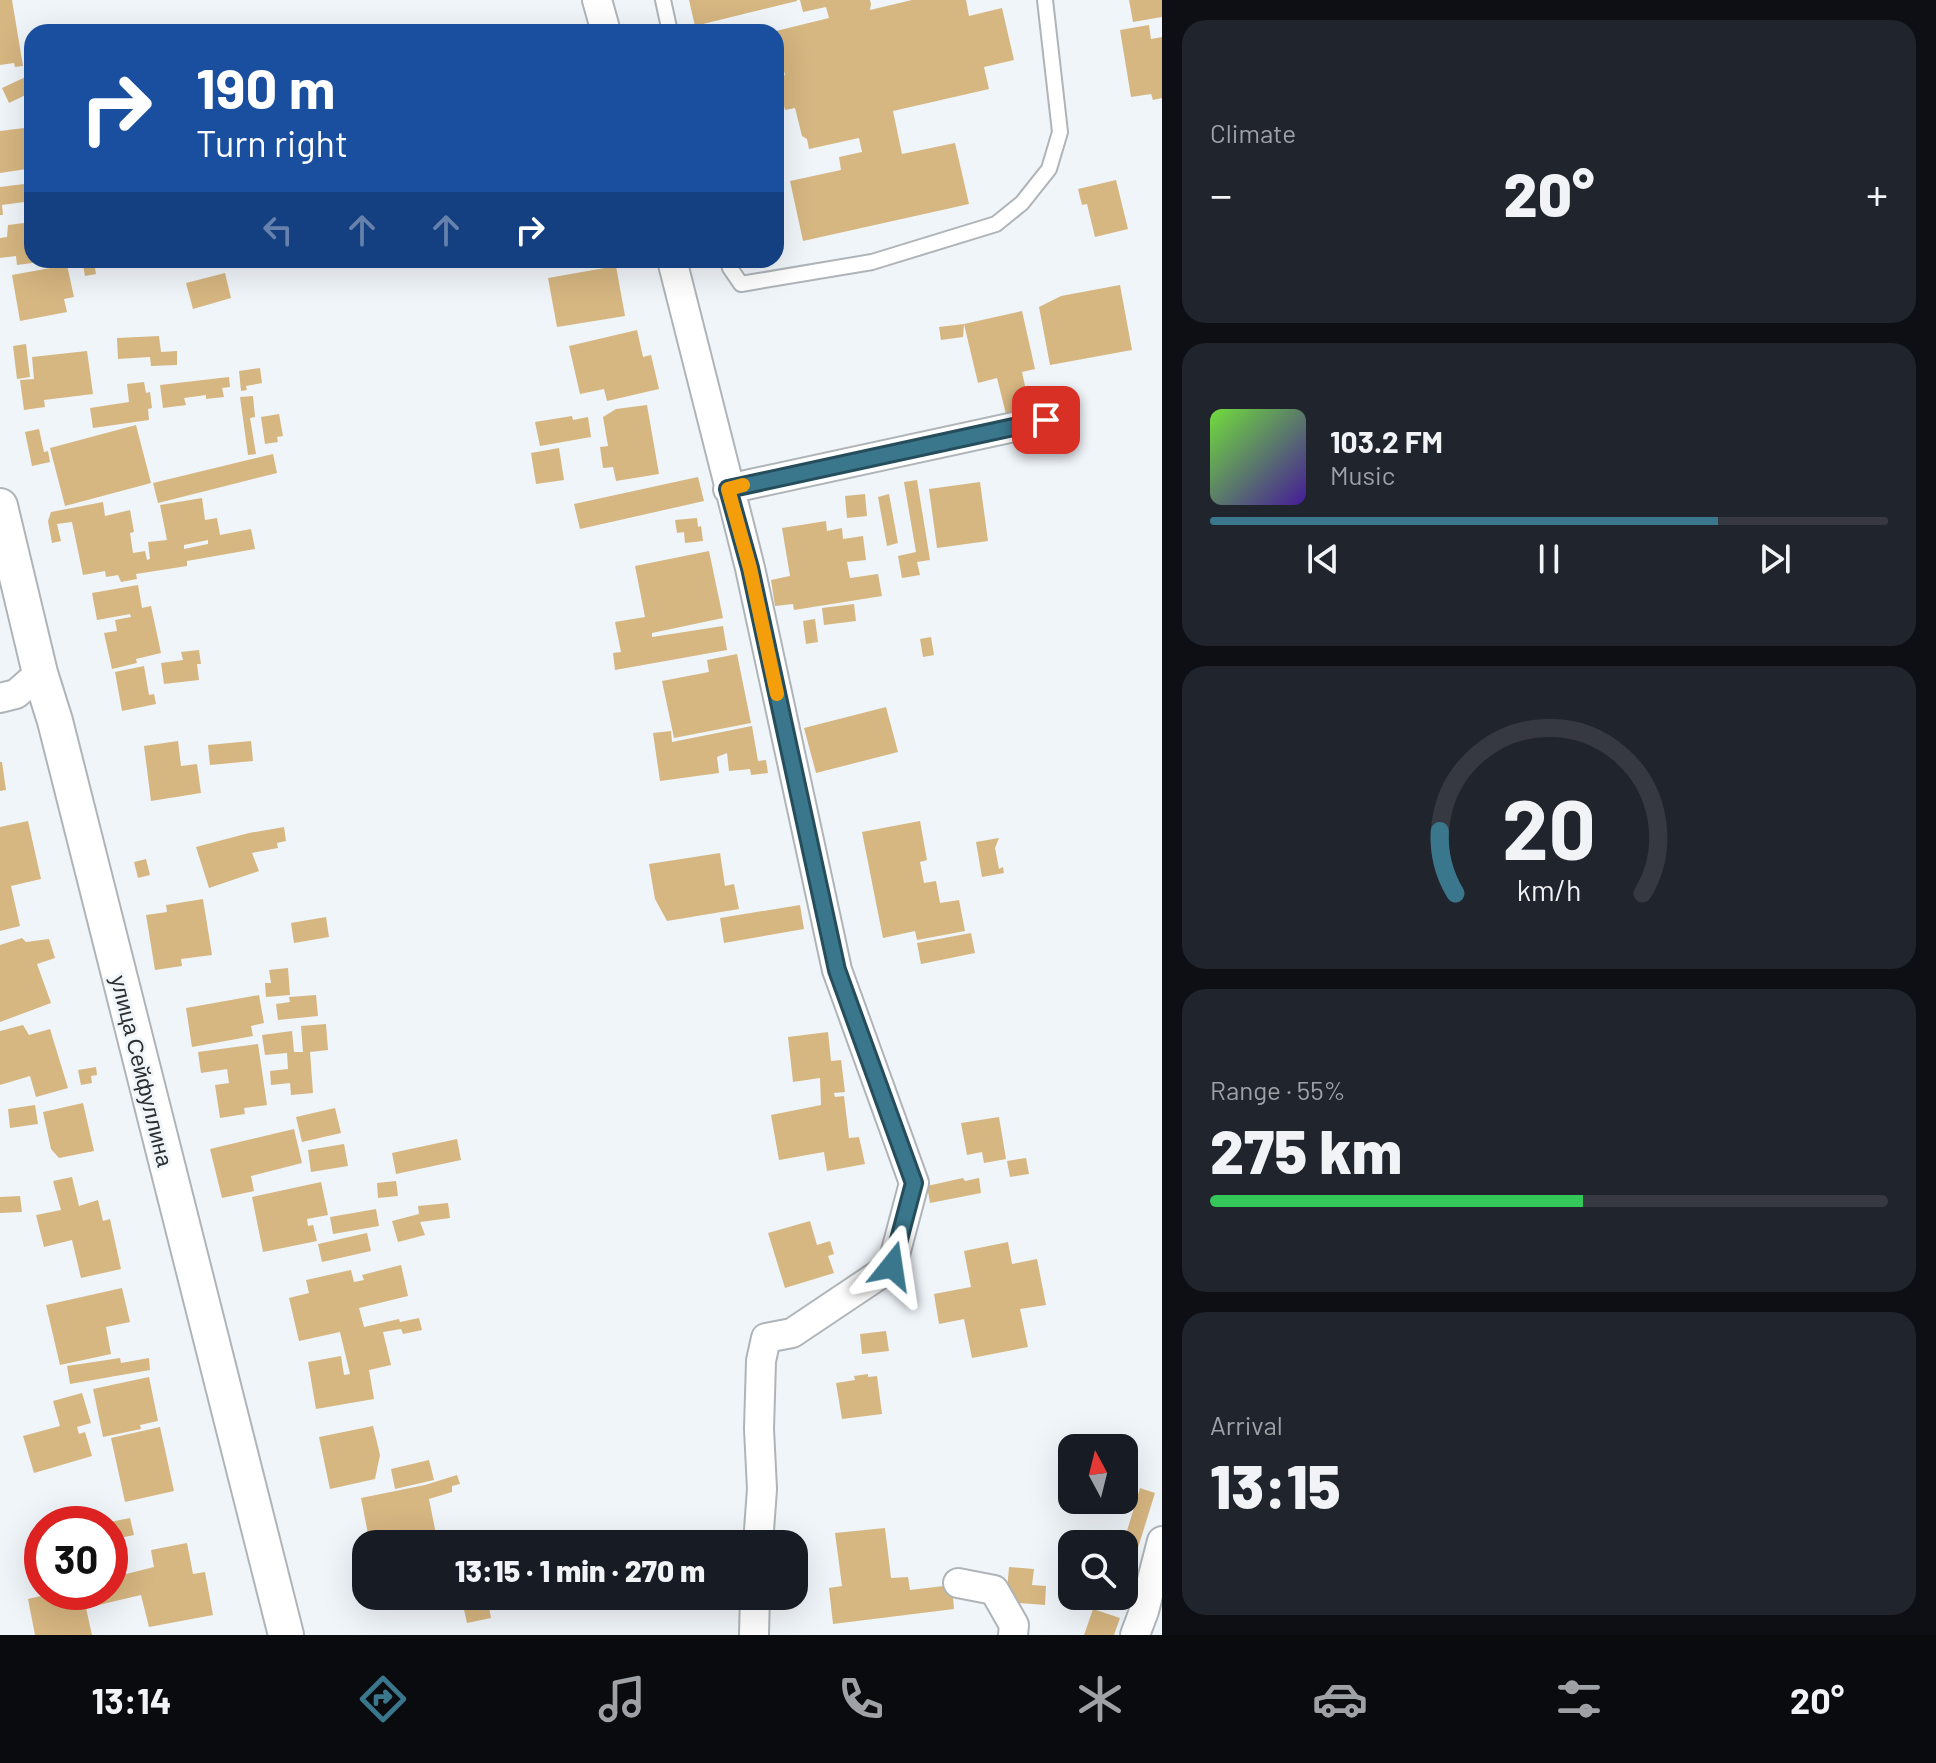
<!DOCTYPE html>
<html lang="en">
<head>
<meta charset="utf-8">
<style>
	body { margin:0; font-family:Barlow,sans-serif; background:#20242c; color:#f1f3f6; height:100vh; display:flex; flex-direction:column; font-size:30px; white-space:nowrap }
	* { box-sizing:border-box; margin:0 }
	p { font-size:26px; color:#9ea1a6 }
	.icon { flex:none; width:44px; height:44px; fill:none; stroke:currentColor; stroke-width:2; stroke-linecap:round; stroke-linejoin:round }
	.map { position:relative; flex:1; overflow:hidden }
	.details { display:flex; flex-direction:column; gap:20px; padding:20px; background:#0d0f14; width:774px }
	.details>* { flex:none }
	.hud { position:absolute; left:24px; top:24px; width:760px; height:244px; border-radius:24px; box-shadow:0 8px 32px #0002; background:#1a4fa0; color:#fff; overflow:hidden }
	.needle { width:52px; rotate:353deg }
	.tools { position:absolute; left:1058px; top:1434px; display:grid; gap:16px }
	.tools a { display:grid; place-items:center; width:80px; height:80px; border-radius:16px; background:#171b24; box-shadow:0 8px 32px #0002; font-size:40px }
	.speed { position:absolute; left:24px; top:1506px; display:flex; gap:16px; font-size:40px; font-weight:700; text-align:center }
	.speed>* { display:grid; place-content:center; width:104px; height:104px; border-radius:50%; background:#171b24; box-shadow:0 8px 32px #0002; line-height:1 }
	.speed .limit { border:12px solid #d22; background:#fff; color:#111 }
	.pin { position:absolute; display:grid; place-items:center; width:68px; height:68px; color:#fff; margin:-34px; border-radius:16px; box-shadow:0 4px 12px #0006 }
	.me { position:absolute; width:88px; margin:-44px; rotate:15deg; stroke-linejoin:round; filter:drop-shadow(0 0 6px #0008) }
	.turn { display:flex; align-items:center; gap:28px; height:168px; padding:0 40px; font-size:36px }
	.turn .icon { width:104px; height:104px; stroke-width:2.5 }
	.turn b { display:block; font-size:56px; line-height:68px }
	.lanes { display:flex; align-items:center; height:76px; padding:0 40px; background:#0003; justify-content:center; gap:40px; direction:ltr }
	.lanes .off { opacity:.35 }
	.big { font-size:60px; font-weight:800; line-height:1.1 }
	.details .widget { flex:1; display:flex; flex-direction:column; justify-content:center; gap:12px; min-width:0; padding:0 28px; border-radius:24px; background:#20242c }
	.details .dial { align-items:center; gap:0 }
	.dial svg { height:208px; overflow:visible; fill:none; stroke:#363941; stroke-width:7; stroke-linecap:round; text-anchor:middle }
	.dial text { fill:#f1f3f6; stroke:none }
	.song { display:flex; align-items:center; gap:24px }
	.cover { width:96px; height:96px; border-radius:12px; background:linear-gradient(135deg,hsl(100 70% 55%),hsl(260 70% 35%)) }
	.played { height:8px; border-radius:4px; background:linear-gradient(90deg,#3a778d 75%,#363941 75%) }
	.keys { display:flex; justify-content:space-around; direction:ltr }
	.heat { display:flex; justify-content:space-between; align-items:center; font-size:44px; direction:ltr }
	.charge { height:12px; border-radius:6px; background:linear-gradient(90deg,#34c759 55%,#363941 0) }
	.trip { position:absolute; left:352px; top:1530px; width:456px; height:80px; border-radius:24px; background:#171b24; box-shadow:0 8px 32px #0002; font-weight:800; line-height:80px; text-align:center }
	.tabs { display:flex; height:128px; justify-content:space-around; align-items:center; background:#090b0e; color:#9ea1a6 }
	.tabs .icon { width:56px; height:56px }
	.tabs .selected { color:#3a778d }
	.tabs b { font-size:36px; color:#f1f3f6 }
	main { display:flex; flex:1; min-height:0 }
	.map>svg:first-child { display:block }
	.building { fill:#d6b681; fill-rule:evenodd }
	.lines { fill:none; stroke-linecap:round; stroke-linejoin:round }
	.service-casing { stroke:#afb4b8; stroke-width:18 }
	.minor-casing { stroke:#afb4b8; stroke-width:32 }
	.tertiary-casing { stroke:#afb4b8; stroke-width:38 }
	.service { stroke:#fff; stroke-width:14 }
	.minor { stroke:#fff; stroke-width:28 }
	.tertiary { stroke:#fff; stroke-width:34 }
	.route-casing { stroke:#264d5c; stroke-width:20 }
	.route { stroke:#3a778d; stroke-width:14 }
	.slow { stroke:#f59e0b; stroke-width:14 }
	.labels { text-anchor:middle; stroke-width:6; stroke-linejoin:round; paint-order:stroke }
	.street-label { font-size:22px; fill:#2c2e30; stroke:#f0f5fa }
</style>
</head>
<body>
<main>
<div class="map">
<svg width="1162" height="1635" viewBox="0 0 1162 1635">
	<rect width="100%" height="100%" fill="#f0f5fa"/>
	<path class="building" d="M0 0H12L23 66 15 67 14 63 0 65Z
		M689 0H797V1L695 26Z
		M800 0H870L871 4 870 10 912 0H966L969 16 1002 8 1014 60 984 67 989 89 893 111 902 154 955 143 969 204 803 241 790 181 841 170 839 157 862 152 859 138 809 149 807 139 802 136 795 108 785 110 777 77 785 75 776 40V31L829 18 826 7 803 12Z
		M1129 0H1162V17L1133 22Z
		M1149 25 1151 39 1162 37V98L1153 100 1151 94 1131 97 1120 30Z
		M32 74V92L9 103 2 88Z
		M24 128 26 138 32 137V163L26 164 27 169 0 173V131Z
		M1116 180 1128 229 1095 237 1087 204 1082 205 1078 189Z
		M32 183V201L2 205 3 215H0V187Z
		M32 222V260H40V262L17 265 16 256 0 258V238L7 237 8 225Z
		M82 260H130L131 264 115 268 114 265 95 268 96 274 85 276Z
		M67 265 74 297 64 299 67 312 20 321 12 275Z
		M616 266 625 316 557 327 548 278Z
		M225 273 231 298 193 309 186 283Z
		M1120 285 1132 350 1050 365 1039 307 1061 296Z
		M1022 311 1035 369 1022 372 1030 409 1006 414 997 378 978 383 964 324 963 337 941 340 939 327 964 324Z
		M637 330 643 357 651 355 659 389 607 401 604 389 580 394 569 346Z
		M159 336 161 352 177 351V365L151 366 150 357 118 359 117 338Z
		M26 344 30 377 17 379 13 346Z
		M87 351 93 394 44 400 45 407 24 410 20 380 34 379 32 357Z
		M260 368 262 383 246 386 247 390 241 391 239 371Z
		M229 377 230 387 222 388 224 397 206 399V395L184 398 186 405 163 408 160 385Z
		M144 382 146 393 150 392 152 408 148 409 149 420 93 428 90 408 129 402 127 384Z
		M253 396 255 417 250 418 256 454 248 455 240 397Z
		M647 405 659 474 616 481 613 467 603 468 600 447 608 446 603 417 616 409Z
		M279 414 283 436 277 437 278 442 265 444 261 417Z
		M572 416 573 420 588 417 591 437 540 446 535 422Z
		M136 425 151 483 65 506 50 448Z
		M39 429 44 452 48 451 50 462 32 466 25 432Z
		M559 448 564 480 536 484 531 453Z
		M273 454 277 473 158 503 153 483Z
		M698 477 704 501 580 529 574 504Z
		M917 480 930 560 917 562 920 575 902 578 898 556 916 552 904 482Z
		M980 482 988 541 937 548 929 489Z
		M865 494 867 516 847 518 845 496Z
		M889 494 898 543 887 546 878 497Z
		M202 498 205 520 217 518 220 535 251 529 255 549 187 561V566L136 574 137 579 121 582 118 575 106 577 105 571 83 575 72 522 57 524 61 541 52 543 48 521 51 512 103 502 105 516 130 510 134 532 130 533 133 553 145 551 147 560 150 559 148 542 167 540 160 505ZM208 540V544L184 549V545Z
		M697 518 698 527 701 526 703 541 685 543 684 532 677 533 675 520Z
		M826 521 827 531 842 528 843 539 863 536 866 560 847 562 850 578 878 574 882 596 794 610 793 604 775 606 771 580 790 576 782 528Z
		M709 551 723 618 652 633V637L723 626 727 650 615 670 613 653 621 652 615 622 645 617 635 566Z
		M138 585 142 608 151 606 161 653 136 659 137 663 112 669 104 633 117 631 115 620 131 617 130 614 97 620 92 593Z
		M854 604 856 621 824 625 822 608Z
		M815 619 818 642 806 644 803 621Z
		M931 637 934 655 923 657 920 639Z
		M199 650 201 664H197L199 680 164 684 161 663 183 660 181 652Z
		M737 654 751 723 674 738 662 681 709 672 707 660Z
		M144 666 149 695 154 694 156 704 122 711 115 672Z
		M886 707 898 752 816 773 804 728Z
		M752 726 758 761 766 760 768 773 751 775 750 769 729 771 727 753 717 757 719 773 660 781 653 733 671 731 672 742Z
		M178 741 181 766 197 764 201 793 151 801 144 746Z
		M251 741 253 761 210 765 208 745Z
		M0 762H2L6 790 0 791Z
		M28 821 41 879 11 886 20 926 0 931V827Z
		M920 821 927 860 920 862 924 883 936 881 940 903 959 900 965 931 917 940 915 931 883 938 862 832Z
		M284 827 286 841 277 843 278 848 252 853 259 871 209 888 196 847 249 833Z
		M999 838 995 848 999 869 1003 867 1004 873 982 877 976 842Z
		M720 853 725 886 734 884 739 909 667 921 655 899 649 864Z
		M146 859 150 875 138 878 134 862Z
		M203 899 212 955 181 959 182 966 155 970 146 915 167 912 166 905Z
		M800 905 804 929 724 943 720 918Z
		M326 917 329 937 294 943 291 923Z
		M971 933 975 953 921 964 917 943Z
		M22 938 26 942 49 939 55 958 37 964 51 1003 0 1022V945Z
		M288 968 290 995 266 997 265 983H271L269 970Z
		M259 995 264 1023 251 1026 253 1036 192 1047 186 1008Z
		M316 995 318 1016 278 1020 276 1004 290 1002 289 997Z
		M326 1024 328 1050 310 1052 313 1093 291 1095 290 1083 271 1085 270 1071 288 1069 287 1053 265 1055 262 1035 292 1031 294 1052H303L301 1026Z
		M23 1025 29 1035 50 1029 68 1088 36 1097 30 1076 0 1085V1031Z
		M828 1032 831 1061 841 1060 845 1092 834 1093 835 1097 844 1096 849 1138 859 1137 865 1164 827 1171 824 1152 779 1160 771 1115 821 1105 820 1078 793 1082 788 1037Z
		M258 1044 267 1105 244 1108 245 1114 220 1118 215 1085 229 1083 227 1069 201 1073 198 1052Z
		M96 1067 97 1075 91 1076 92 1083 81 1085 78 1070Z
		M83 1103 94 1151 59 1158 51 1149 43 1112Z
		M35 1105 38 1124 10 1128 8 1109Z
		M335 1108 341 1133 302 1142 296 1117Z
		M999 1117 1006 1159 984 1163 982 1152 967 1155 961 1123Z
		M294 1129 302 1163 251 1176 254 1191 222 1198 210 1149Z
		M457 1139 461 1160 396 1174 392 1153Z
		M344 1144 348 1166 311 1172 308 1150Z
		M1026 1158 1029 1174 1010 1177 1007 1161Z
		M72 1177 79 1206 98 1200 103 1221 110 1219 121 1269 81 1278 72 1240 44 1247 36 1215 61 1210 53 1181Z
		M963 1178 965 1181 979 1178 981 1193 930 1203 927 1186Z
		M396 1181 398 1196 378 1198 377 1183Z
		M321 1182 328 1215 307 1219 308 1226 313 1225 317 1241 263 1252 252 1197Z
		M20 1196 22 1212 0 1213V1197Z
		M448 1203 450 1218 420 1222 425 1235 398 1242 392 1221 419 1214 418 1206Z
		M376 1209 379 1226 333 1234 330 1217Z
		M810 1221 817 1245 830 1241 834 1254 828 1256 834 1273 785 1288 768 1233Z
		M367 1233 371 1251 322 1262 318 1244Z
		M1008 1242 1012 1264 1037 1259 1046 1305 1020 1309 1028 1347 972 1358 964 1319 939 1324 934 1294 971 1287 964 1251Z
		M401 1265 408 1296 359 1308 364 1327 399 1319 400 1322 419 1318 422 1330 403 1334 401 1329 383 1332 391 1365 369 1370 374 1399 316 1409 308 1362 341 1356 344 1375 350 1374 340 1332 299 1341 289 1298 309 1293 306 1280 351 1270 354 1282 364 1280 362 1275Z
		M122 1288 130 1322 106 1327 111 1354 60 1365 46 1305Z
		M886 1331 889 1351 862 1354 860 1334Z
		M120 1358 121 1363 149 1358 150 1370 70 1384 67 1366Z
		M868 1374V1377L877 1376 882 1414 842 1419 836 1383 855 1380 854 1376Z
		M149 1377 158 1421 140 1425 141 1429 103 1437 93 1389Z
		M82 1393 91 1423 77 1427 79 1434 85 1432 92 1456 34 1473 23 1436 60 1426 53 1401Z
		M373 1426 380 1455 375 1479 330 1489 319 1437Z
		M160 1427 174 1491 125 1502 111 1438Z
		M429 1460 434 1480 395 1489 391 1469Z
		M457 1475 460 1484 452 1486V1492L429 1499 438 1544H370L361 1498 425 1485Z
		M1140 1488 1155 1493 1132 1567 1124 1565 1123 1544Z
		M130 1518 134 1535 110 1540V1522Z
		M885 1528 891 1578 908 1577 910 1590 952 1585 954 1609 833 1624 829 1588 842 1586 835 1533Z
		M118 1543 126 1574 154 1567 151 1550 187 1543 193 1574 205 1572 213 1615 149 1627 141 1595 86 1608 92 1635H35L28 1599 58 1592H110V1545Z
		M1009 1567 1034 1569 1032 1585 1046 1586 1045 1605 1006 1602Z
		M461 1596H487L491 1618 467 1623Z
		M1093 1609 1120 1618 1114 1635H1084Z"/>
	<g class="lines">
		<defs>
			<path id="service" d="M663 0 670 32
				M728 260 730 268 741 284 872 262 996 224 1022 203 1049 169 1060 132 1045 0"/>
			<path id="minor" d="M597 0 606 32
				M672 260 750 568 837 970 914 1183 892 1266 792 1333 766 1338 761 1361 759 1429 762 1489 758 1544
				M728 489 1046 420
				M0 698 16 694 40 673
				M958 1583 994 1590 1014 1625 1013 1635
				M754 1635 755 1596
				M1135 1635 1144 1611 1162 1541"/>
			<path id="tertiary" d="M0 506 40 673 55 721 286 1635"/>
		</defs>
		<use href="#service" class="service-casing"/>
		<use href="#minor" class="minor-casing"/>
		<use href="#tertiary" class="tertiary-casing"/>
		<use href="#service" class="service"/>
		<use href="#minor" class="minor"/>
		<use href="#tertiary" class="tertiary"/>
	</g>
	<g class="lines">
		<defs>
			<path id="route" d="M892 1266 914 1183 837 970 750 568 728 489 1046 420"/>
		</defs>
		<use href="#route" class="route-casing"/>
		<use href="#route" class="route"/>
		<path class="slow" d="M743 485 728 489 750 568 777 694"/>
	</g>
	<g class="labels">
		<g class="street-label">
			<text transform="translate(142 1071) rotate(76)" y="8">улица Сейфуллина</text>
		</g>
	</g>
</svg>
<div class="tools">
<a><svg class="needle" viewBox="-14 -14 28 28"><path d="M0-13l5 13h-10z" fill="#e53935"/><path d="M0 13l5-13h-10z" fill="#9ea1a6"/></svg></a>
<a><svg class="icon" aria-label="search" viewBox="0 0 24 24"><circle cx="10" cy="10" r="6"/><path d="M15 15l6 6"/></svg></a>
</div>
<div class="speed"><div class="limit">30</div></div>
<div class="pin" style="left:1046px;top:420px;background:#d93025"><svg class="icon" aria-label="arrive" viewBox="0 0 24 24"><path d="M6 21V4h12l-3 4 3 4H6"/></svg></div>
<svg class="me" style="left:892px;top:1266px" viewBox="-20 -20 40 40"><path d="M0-17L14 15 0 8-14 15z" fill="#3a778d" stroke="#fff" stroke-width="4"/></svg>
<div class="trip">13:15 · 1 min · 270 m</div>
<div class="hud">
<div class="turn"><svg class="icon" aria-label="right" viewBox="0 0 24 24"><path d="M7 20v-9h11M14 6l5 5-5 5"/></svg><div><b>190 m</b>Turn right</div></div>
<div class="lanes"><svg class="icon off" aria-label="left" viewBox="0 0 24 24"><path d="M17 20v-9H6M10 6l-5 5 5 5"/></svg><svg class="icon off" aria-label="ahead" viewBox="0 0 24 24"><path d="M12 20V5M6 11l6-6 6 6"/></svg><svg class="icon off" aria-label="ahead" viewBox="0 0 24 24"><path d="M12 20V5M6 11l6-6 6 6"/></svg><svg class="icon" aria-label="right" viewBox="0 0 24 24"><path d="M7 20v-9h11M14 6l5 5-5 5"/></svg></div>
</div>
</div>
<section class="details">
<div class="widget"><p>Climate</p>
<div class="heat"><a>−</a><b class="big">20°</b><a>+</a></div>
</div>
<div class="widget">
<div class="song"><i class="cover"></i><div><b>103.2 FM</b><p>Music</p></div></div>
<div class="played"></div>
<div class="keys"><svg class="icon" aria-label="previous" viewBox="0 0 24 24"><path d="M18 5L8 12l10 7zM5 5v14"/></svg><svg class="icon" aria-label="pause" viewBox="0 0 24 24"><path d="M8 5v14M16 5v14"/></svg><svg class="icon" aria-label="next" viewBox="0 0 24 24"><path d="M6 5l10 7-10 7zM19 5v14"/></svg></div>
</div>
<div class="widget dial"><svg viewBox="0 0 100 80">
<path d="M14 69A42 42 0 1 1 86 69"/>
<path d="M14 69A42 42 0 0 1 8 45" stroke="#3a778d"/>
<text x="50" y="56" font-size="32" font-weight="700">20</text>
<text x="50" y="72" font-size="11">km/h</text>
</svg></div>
<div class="widget"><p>Range · 55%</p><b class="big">275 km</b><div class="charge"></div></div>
<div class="widget"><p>Arrival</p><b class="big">13:15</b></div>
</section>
</main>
<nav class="tabs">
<b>13:14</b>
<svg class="icon selected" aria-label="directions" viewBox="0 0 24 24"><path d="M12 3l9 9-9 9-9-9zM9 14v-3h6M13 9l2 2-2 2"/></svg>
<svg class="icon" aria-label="music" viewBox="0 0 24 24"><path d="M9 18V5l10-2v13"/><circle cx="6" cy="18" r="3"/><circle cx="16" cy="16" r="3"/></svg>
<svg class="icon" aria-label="phone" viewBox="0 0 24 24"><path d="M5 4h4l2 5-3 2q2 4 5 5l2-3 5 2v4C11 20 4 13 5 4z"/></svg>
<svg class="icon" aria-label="climate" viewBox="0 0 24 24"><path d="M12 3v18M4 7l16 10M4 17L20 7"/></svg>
<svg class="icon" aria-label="car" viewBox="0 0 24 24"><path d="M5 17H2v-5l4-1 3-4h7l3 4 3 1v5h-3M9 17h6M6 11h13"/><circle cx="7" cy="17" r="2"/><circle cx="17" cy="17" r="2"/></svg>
<svg class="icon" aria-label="filters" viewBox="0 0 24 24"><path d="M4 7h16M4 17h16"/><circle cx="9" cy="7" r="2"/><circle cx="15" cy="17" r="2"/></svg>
<b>20°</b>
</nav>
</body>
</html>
